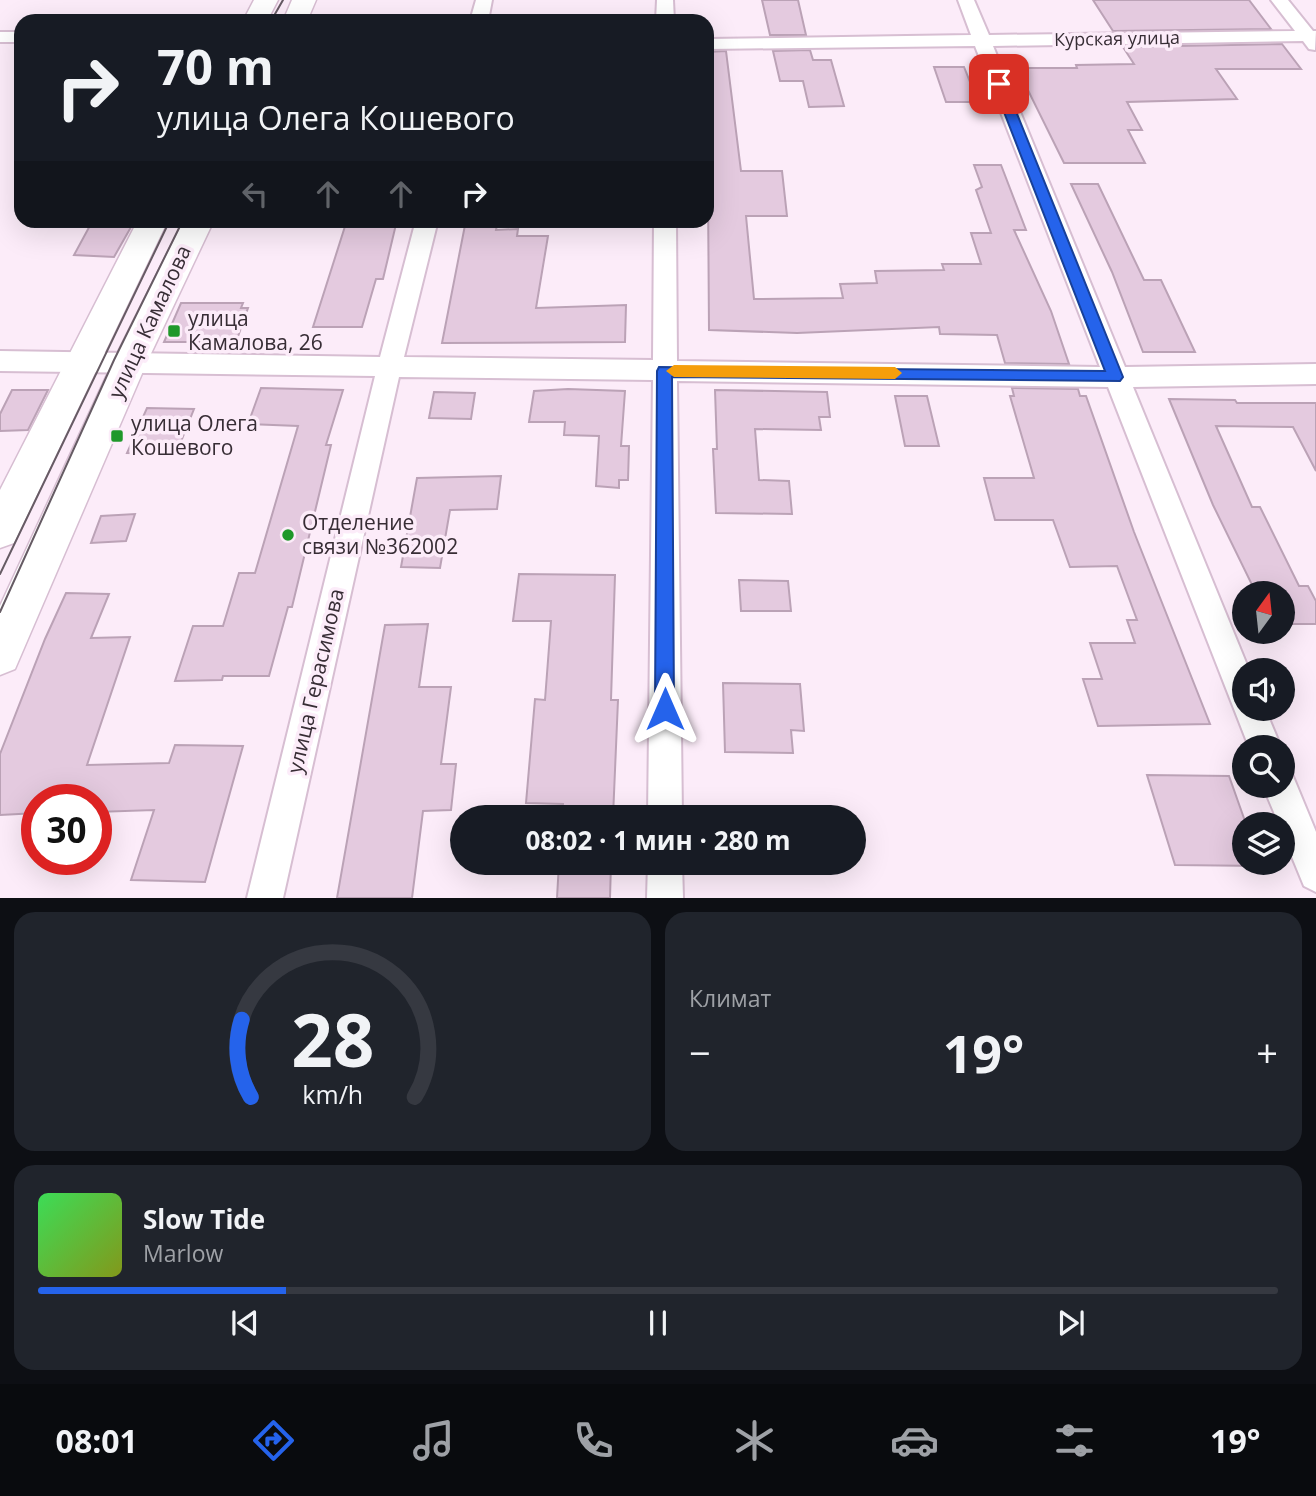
<!DOCTYPE html>
<html lang="ru">
<head>
<meta charset="utf-8">
<style>
	body { margin:0; font-family:"Open Sans",sans-serif; background:#20242c; color:#f1f3f6; height:100vh; display:flex; flex-direction:column; font-size:26px; white-space:nowrap }
	* { box-sizing:border-box; margin:0 }
	p { font-size:23px; color:#9ea1a6 }
	.icon { flex:none; width:38px; height:38px; fill:none; stroke:currentColor; stroke-width:2; stroke-linecap:round; stroke-linejoin:round }
	.map { position:relative; height:898px; overflow:hidden }
	.panel { display:flex; flex-direction:column; gap:14px; padding:14px; background:#0d0f14; flex:1 }
	.panel>* { flex:none }
	.banner { position:absolute; left:14px; top:14px; width:700px; height:214px; border-radius:21px; box-shadow:0 7px 28px #0002; background:#171b24; color:#f1f3f6; overflow:hidden }
	.needle { width:46px; rotate:15deg }
	.tools { position:absolute; left:1232px; top:581px; display:grid; gap:14px }
	.tools a { display:grid; place-items:center; width:63px; height:63px; border-radius:50%; background:#171b24; box-shadow:0 7px 28px #0002; font-size:35px }
	.speed { position:absolute; left:21px; top:784px; display:flex; gap:14px; font-size:35px; font-weight:700; text-align:center }
	.speed>* { display:grid; place-content:center; width:91px; height:91px; border-radius:50%; background:#171b24; box-shadow:0 7px 28px #0002; line-height:1 }
	.speed .limit { border:10px solid #d22; background:#fff; color:#111 }
	.pin { position:absolute; display:grid; place-items:center; width:60px; height:60px; color:#fff; margin:-30px; border-radius:14px; box-shadow:0 4px 10px #0006 }
	.me { position:absolute; width:77px; margin:-38px; rotate:0deg; stroke-linejoin:round; filter:drop-shadow(0 0 5px #0008) }
	.turn { display:flex; align-items:center; gap:24px; height:147px; padding:0 28px; font-size:32px }
	.turn .icon { width:91px; height:91px; stroke-width:2.5 }
	.turn b { display:block; font-size:49px; line-height:60px }
	.lanes { display:flex; align-items:center; height:66px; padding:0 28px; background:#0003; justify-content:center; gap:35px; direction:ltr }
	.lanes .off { opacity:.35 }
	.big { font-size:52px; font-weight:700; line-height:1.1 }
	.panel .widget { flex:1; display:flex; flex-direction:column; justify-content:center; gap:10px; min-width:0; padding:0 24px; border-radius:21px; background:#20242c }
	.panel .dial { align-items:center; gap:0 }
	.dial svg { height:182px; overflow:visible; fill:none; stroke:#363941; stroke-width:7; stroke-linecap:round; text-anchor:middle }
	.dial text { fill:#f1f3f6; stroke:none }
	.song { display:flex; align-items:center; gap:21px }
	.cover { width:84px; height:84px; border-radius:10px; background:linear-gradient(135deg,hsl(130 70% 55%),hsl(70 70% 35%)) }
	.played { height:7px; border-radius:4px; background:linear-gradient(90deg,#2563eb 20%,#363941 20%) }
	.keys { display:flex; justify-content:space-around; direction:ltr }
	.heat { display:flex; justify-content:space-between; align-items:center; font-size:38px; direction:ltr }
	.panel .tiles { flex:1; display:grid; gap:14px; grid-template-columns:1fr 1fr }
	.widget:last-child { grid-column:span 2 }
	.trip { position:absolute; left:450px; top:805px; width:416px; height:70px; border-radius:35px; background:#171b24; box-shadow:0 7px 28px #0002; font-weight:700; line-height:70px; text-align:center }
	.tab-bar { display:flex; height:112px; justify-content:space-around; align-items:center; background:#090b0e; color:#9ea1a6 }
	.tab-bar .icon { width:49px; height:49px }
	.tab-bar .selected { color:#2563eb }
	.tab-bar b { font-size:32px; color:#f1f3f6 }
	.map>svg:first-child { display:block }
	.building { fill:#e4cadf; stroke:#bba2b6; stroke-width:2 }
	.lines { fill:none; stroke-linecap:round; stroke-linejoin:round }
	.street-casing { stroke:#d7bed2; stroke-width:4 }
	.secondary-casing { stroke:#d7bed2; stroke-width:3 }
	.street { fill:#fff; fill-rule:evenodd }
	.secondary { fill:#fff; fill-rule:evenodd }
	.tram { stroke:#665b64; stroke-width:2 }
	.route { fill:#2563eb; stroke:#184099; stroke-width:2 }
	.slow { fill:#f59e0b }
	.poi-dot { fill:#1f982a; stroke:#fcecf9; stroke-width:2.5 }
	.labels { text-anchor:middle; stroke-width:7; stroke-linejoin:round; paint-order:stroke }
	.far-street-label { font-size:18px; fill:#372d35; stroke:#fcecf9 }
	.poi-label { font-size:21px; fill:#372d35; stroke:#fcecf9; text-anchor:start }
	.street-label { font-size:21px; fill:#372d35; stroke:#fcecf9 }
</style>
</head>
<body>
<div class="map">
<svg width="1316" height="898" viewBox="0 0 1316 898">
	<rect width="100%" height="100%" fill="#fcecf9"/>
	<path class="building" d="M762 0H798L806 35H770Z
		M1093 0H1249L1271 29 1113 31Z
		M1282 44 1301 69H1216L1237 99 1127 102 1142 130H1128L1145 163H1064L1017 68H1077L1076 65 1134 64 1123 47Z
		M810 50 813 60H831L844 106 809 107 803 81H780L773 51Z
		M726 51 741 171H782L787 216H746L754 299 843 298 840 284 877 283 875 271 944 270 942 264H981L971 233H991L976 190 982 187 974 165H1001L1026 230H1014L1051 311 1069 364 1005 363 997 335 940 334 939 327 797 333 709 330 707 52Z
		M934 67H964L978 102H946Z
		M1071 184H1098L1144 280H1161L1195 352H1143L1112 272Z
		M93 220H135L114 257 74 255Z
		M347 220H397L383 279H376L362 327H313Z
		M466 220H498L496 230 518 229 517 236H548L536 308 626 305 625 342 442 343Z
		M181 303H243L241 308H248L236 342H164Z
		M261 388 343 390 326 445H331L292 607H288L269 676H223L222 680 175 681 193 626H223L239 573H255L298 426 248 424Z
		M1012 388 1078 389 1080 396H1086L1134 532 1210 724 1098 726 1083 679H1102L1090 643H1135L1127 620H1137L1117 566 1070 567 1053 520H995L984 478H1034L1010 396H1014Z
		M568 389 625 391 621 446H629L628 480H619V488L596 486 599 436 564 435 565 422H529L534 391Z
		M12 390H48L28 430 0 431V414Z
		M715 390 827 392 830 417H819L821 430 755 429 759 480 789 481 792 514 716 513 713 449H717Z
		M434 392 475 393 471 419 429 418Z
		M895 396H927L939 446H905Z
		M1169 399 1235 400 1237 403H1316V471L1293 427 1216 426 1252 507H1260L1299 586H1308L1316 601V624H1283V593H1256L1213 505Z
		M147 408 194 409 176 454 127 453Z
		M501 476 497 509 450 510 440 568 401 567 417 478Z
		M135 514 126 541 91 543 101 516Z
		M519 574 615 575 611 700H618L613 817H562L563 804 526 803 535 699 545 700 551 621H513Z
		M739 580 788 581 791 611H741Z
		M66 593 109 594 91 638 130 637 87 765 169 763 175 745 243 746 205 882 131 880 154 810 96 812V800H37V813L0 815V754L45 639Z
		M428 624 419 687H451L441 764H456L451 810 423 811 412 898H337L385 625Z
		M723 683 800 684 804 731 791 730 793 753 725 752Z
		M1147 775 1229 776 1246 824H1244V863H1260L1261 866 1175 865Z
		M726 813 797 814V817H726Z
		M559 863H611L610 898H557Z
		M728 863H801L802 870 728 869Z"/>
	<g class="lines">
		<defs>
			<path id="street" d="M476 0H492L488 21H470Z
				M657 0H673L674 21H656Z
				M958 0H974L989 35 1295 31 1271 0H1288L1313 31H1316L1315 50 1309 49 1303 41 993 46 1125 367 1316 364V384L1133 387 1249 670H1244V709H1265L1281 747H1249L1108 387 677 381 682 817H648L653 380 399 377 283 898H247L375 376 0 371V351L380 357 416 220H438L404 357 653 360 654 220H676L677 361 1100 367 975 46 707 49V39L971 35Z
				M0 32H21V42H0Z
				M1283 770 1292 774 1316 832V892L1304 886 1283 835V824H1279L1263 786H1283Z
				M648 863H682L683 898H647Z"/>
			<path id="secondary" d="M254 0H278L267 21H243Z
				M292 0H316L307 21H283Z
				M138 220H168L14 543 0 548V490Z
				M184 220H214L147 362 15 669 0 675V606L113 362Z"/>
		</defs>
		<use href="#street" class="street-casing"/>
		<use href="#secondary" class="secondary-casing"/>
		<use href="#street" class="street"/>
		<use href="#secondary" class="secondary"/>
		<path class="tram" d="M271 21 283 0
			M0 574 170 220
			M0 612 114 360 183 220"/>
	</g>
	<path class="route" d="M999 80 1005 84 1123 377 1120 381 672 377 674 709 671 716 665 719 658 716 655 709 657 371 659 367 1105 371 993 84Z"/>
	<path class="slow" d="M674 365 895 367 902 373 895 379 674 377 666 371Z"/>
	<g class="poi-dot">
		<rect x="167" y="324" width="14" height="14" rx="3.5"/>
		<rect x="110" y="429" width="14" height="14" rx="3.5"/>
		<circle cx="288" cy="535" r="7"/>
	</g>
	<g class="labels">
		<g class="far-street-label">
			<text transform="translate(1117 39) rotate(-1)" y="6">Курская улица</text>
		</g>
		<g class="poi-label">
			<text x="188" y="326">улица<tspan x="188" dy="24">Камалова, 26</tspan></text>
			<text x="131" y="431">улица Олега<tspan x="131" dy="24">Кошевого</tspan></text>
			<text x="302" y="530">Отделение<tspan x="302" dy="24">связи №362002</tspan></text>
		</g>
		<g class="street-label">
			<text transform="translate(150 322) rotate(-65)" y="7">улица Камалова</text>
			<text transform="translate(316 681) rotate(-77)" y="7">улица Герасимова</text>
		</g>
	</g>
</svg>
<div class="tools">
<a><svg class="needle" viewBox="-14 -14 28 28"><path d="M0-13l5 13h-10z" fill="#e53935"/><path d="M0 13l5-13h-10z" fill="#9ea1a6"/></svg></a>
<a><svg class="icon" aria-label="sound" viewBox="0 0 24 24"><path d="M4 9h4l5-4v14l-5-4H4zM17 9q2 3 0 6"/></svg></a>
<a><svg class="icon" aria-label="search" viewBox="0 0 24 24"><circle cx="10" cy="10" r="6"/><path d="M15 15l6 6"/></svg></a>
<a><svg class="icon" aria-label="layers" viewBox="0 0 24 24"><path d="M12 4l9 5-9 5-9-5zM3 14l9 5 9-5"/></svg></a>
</div>
<div class="speed"><div class="limit">30</div></div>
<div class="pin" style="left:999px;top:84px;background:#d93025"><svg class="icon" aria-label="arrive" viewBox="0 0 24 24"><path d="M6 21V4h12l-3 4 3 4H6"/></svg></div>
<svg class="me" style="left:665px;top:709px" viewBox="-20 -20 40 40"><path d="M0-17L14 15 0 8-14 15z" fill="#2563eb" stroke="#fff" stroke-width="4"/></svg>
<div class="trip">08:02 · 1 мин · 280 m</div>
<div class="banner">
<div class="turn"><svg class="icon" aria-label="right" viewBox="0 0 24 24"><path d="M7 20v-9h11M14 6l5 5-5 5"/></svg><div><b>70 m</b>улица Олега Кошевого</div></div>
<div class="lanes"><svg class="icon off" aria-label="left" viewBox="0 0 24 24"><path d="M17 20v-9H6M10 6l-5 5 5 5"/></svg><svg class="icon off" aria-label="ahead" viewBox="0 0 24 24"><path d="M12 20V5M6 11l6-6 6 6"/></svg><svg class="icon off" aria-label="ahead" viewBox="0 0 24 24"><path d="M12 20V5M6 11l6-6 6 6"/></svg><svg class="icon" aria-label="right" viewBox="0 0 24 24"><path d="M7 20v-9h11M14 6l5 5-5 5"/></svg></div>
</div>
</div>
<section class="panel">
<div class="tiles">
<div class="widget dial"><svg viewBox="0 0 100 80">
<path d="M14 69A42 42 0 1 1 86 69"/>
<path d="M14 69A42 42 0 0 1 10 35" stroke="#2563eb"/>
<text x="50" y="56" font-size="32" font-weight="700">28</text>
<text x="50" y="72" font-size="11">km/h</text>
</svg></div>
<div class="widget"><p>Климат</p>
<div class="heat"><a>−</a><b class="big">19°</b><a>+</a></div>
</div>
<div class="widget">
<div class="song"><i class="cover"></i><div><b>Slow Tide</b><p>Marlow</p></div></div>
<div class="played"></div>
<div class="keys"><svg class="icon" aria-label="previous" viewBox="0 0 24 24"><path d="M18 5L8 12l10 7zM5 5v14"/></svg><svg class="icon" aria-label="pause" viewBox="0 0 24 24"><path d="M8 5v14M16 5v14"/></svg><svg class="icon" aria-label="next" viewBox="0 0 24 24"><path d="M6 5l10 7-10 7zM19 5v14"/></svg></div>
</div>
</div>
</section>
<nav class="tab-bar">
<b>08:01</b>
<svg class="icon selected" aria-label="directions" viewBox="0 0 24 24"><path d="M12 3l9 9-9 9-9-9zM9 14v-3h6M13 9l2 2-2 2"/></svg>
<svg class="icon" aria-label="music" viewBox="0 0 24 24"><path d="M9 18V5l10-2v13"/><circle cx="6" cy="18" r="3"/><circle cx="16" cy="16" r="3"/></svg>
<svg class="icon" aria-label="phone" viewBox="0 0 24 24"><path d="M5 4h4l2 5-3 2q2 4 5 5l2-3 5 2v4C11 20 4 13 5 4z"/></svg>
<svg class="icon" aria-label="climate" viewBox="0 0 24 24"><path d="M12 3v18M4 7l16 10M4 17L20 7"/></svg>
<svg class="icon" aria-label="car" viewBox="0 0 24 24"><path d="M5 17H2v-5l4-1 3-4h7l3 4 3 1v5h-3M9 17h6M6 11h13"/><circle cx="7" cy="17" r="2"/><circle cx="17" cy="17" r="2"/></svg>
<svg class="icon" aria-label="filters" viewBox="0 0 24 24"><path d="M4 7h16M4 17h16"/><circle cx="9" cy="7" r="2"/><circle cx="15" cy="17" r="2"/></svg>
<b>19°</b>
</nav>
</body>
</html>
